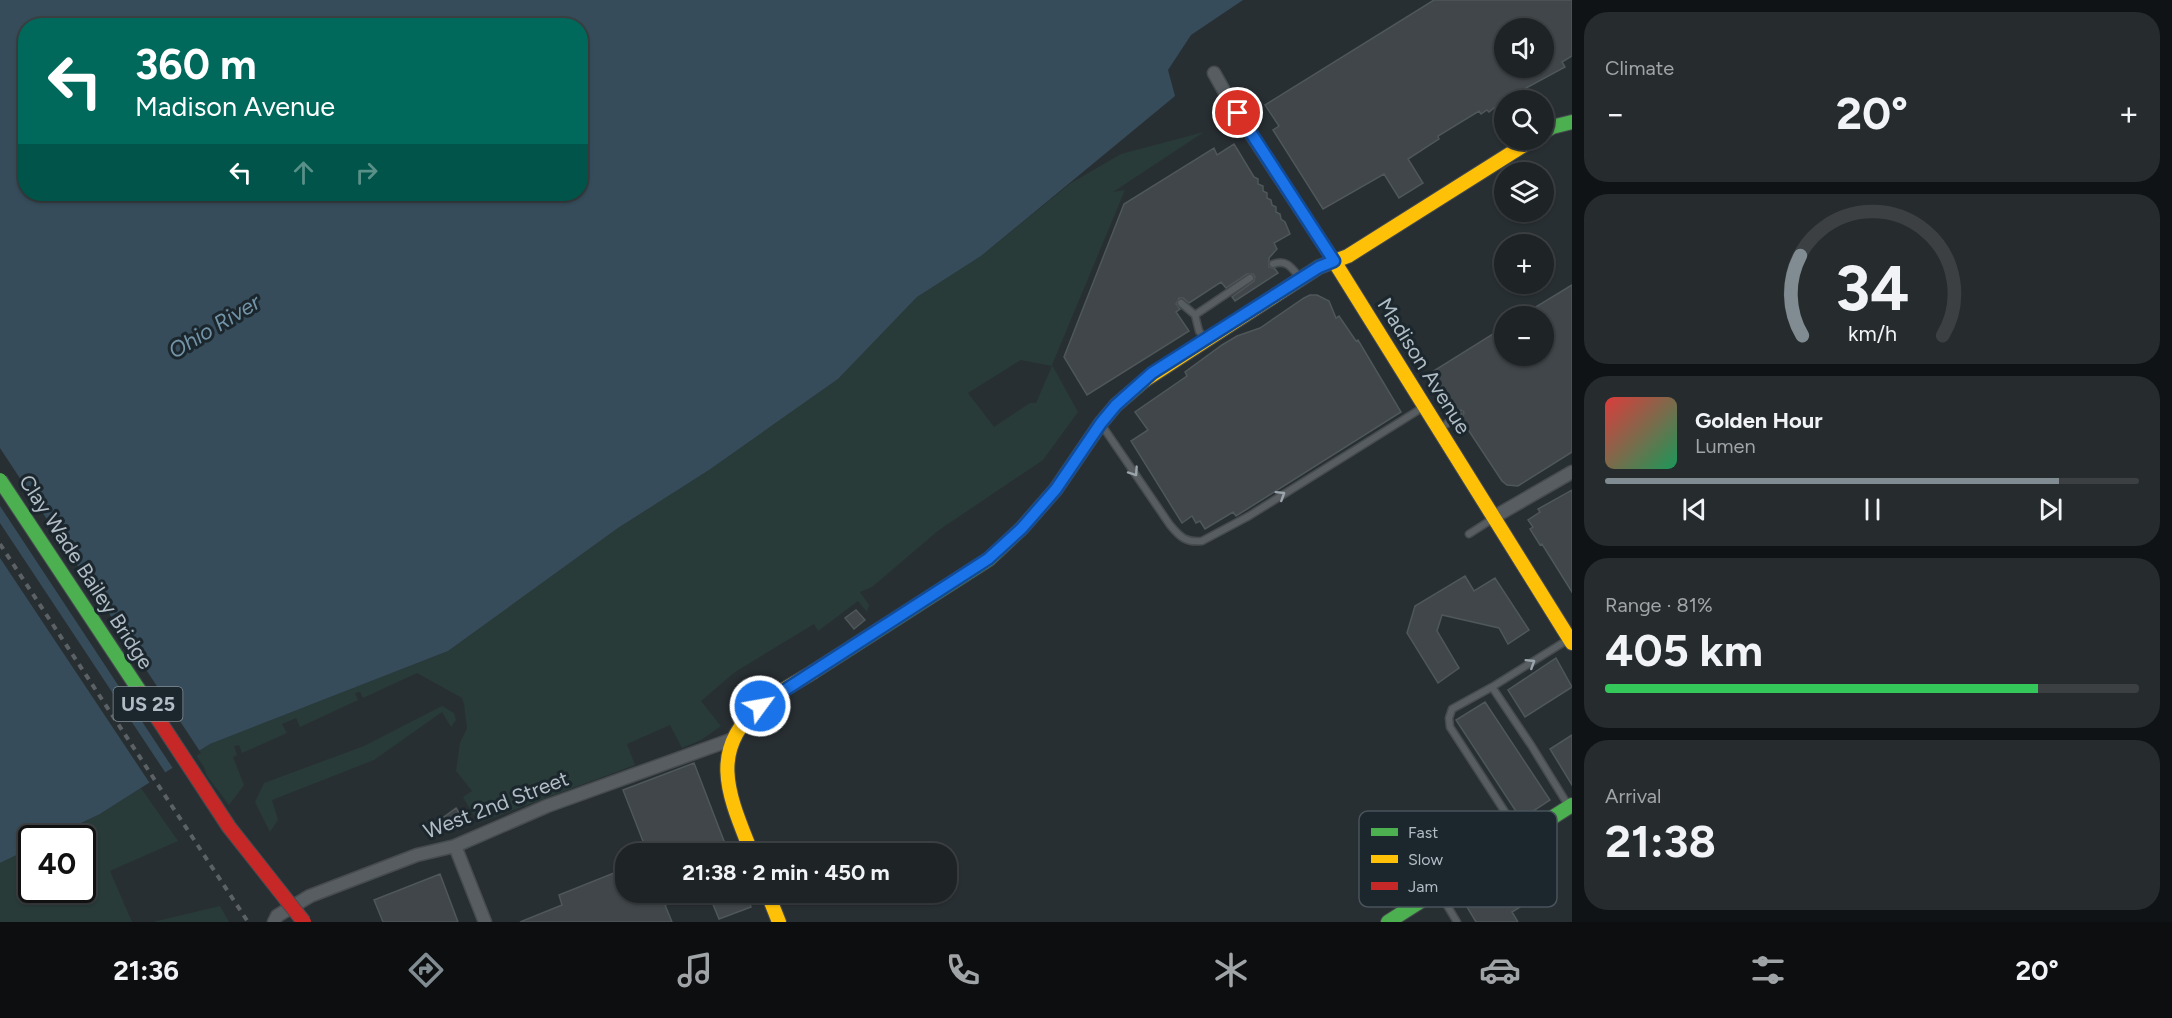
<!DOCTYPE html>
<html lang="en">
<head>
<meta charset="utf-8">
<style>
	body { margin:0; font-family:Figtree,sans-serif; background:#262b2e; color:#f1f3f6; height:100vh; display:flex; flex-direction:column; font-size:22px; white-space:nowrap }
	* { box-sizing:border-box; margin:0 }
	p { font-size:20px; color:#a1a4a7 }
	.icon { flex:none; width:33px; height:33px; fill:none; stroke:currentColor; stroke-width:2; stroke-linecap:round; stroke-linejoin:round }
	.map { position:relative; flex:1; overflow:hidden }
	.side { display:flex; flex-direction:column; gap:12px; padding:12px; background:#101315; width:600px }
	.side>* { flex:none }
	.hud { position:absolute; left:18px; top:18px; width:570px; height:183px; border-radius:24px; box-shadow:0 2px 4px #0004,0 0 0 2px #3c4043; background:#00695c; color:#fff; overflow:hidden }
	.controls { position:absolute; left:1494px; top:18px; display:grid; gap:12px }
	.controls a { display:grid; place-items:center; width:60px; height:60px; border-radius:50%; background:#1e2326; box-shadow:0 2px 4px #0004,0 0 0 2px #3c4043; font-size:30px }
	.speed { position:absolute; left:18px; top:825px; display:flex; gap:12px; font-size:30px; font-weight:700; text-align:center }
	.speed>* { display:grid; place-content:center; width:78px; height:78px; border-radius:50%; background:#1e2326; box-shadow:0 2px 4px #0004,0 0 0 2px #3c4043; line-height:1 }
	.speed .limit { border:3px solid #111; border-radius:9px; background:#fff; color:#111 }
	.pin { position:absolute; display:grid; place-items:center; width:51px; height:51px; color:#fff; margin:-26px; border:3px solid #fff; border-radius:50%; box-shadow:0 2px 6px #0007 }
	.me { position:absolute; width:66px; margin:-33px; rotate:58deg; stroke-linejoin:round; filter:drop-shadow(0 0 4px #0008) }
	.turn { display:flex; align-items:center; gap:21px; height:126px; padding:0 18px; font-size:27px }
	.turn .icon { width:78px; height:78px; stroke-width:2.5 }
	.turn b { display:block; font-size:42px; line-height:51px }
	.lanes { display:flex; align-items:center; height:57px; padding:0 18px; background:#0003; justify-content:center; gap:30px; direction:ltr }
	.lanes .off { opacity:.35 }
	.big { font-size:45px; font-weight:700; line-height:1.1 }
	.side .tile { flex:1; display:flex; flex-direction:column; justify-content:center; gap:9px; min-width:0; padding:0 21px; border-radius:24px; background:#262b2e }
	.side .dial { align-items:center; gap:0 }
	.dial svg { height:156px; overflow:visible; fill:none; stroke:#3c4043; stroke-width:7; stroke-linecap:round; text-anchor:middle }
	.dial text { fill:#f1f3f6; stroke:none }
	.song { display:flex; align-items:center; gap:18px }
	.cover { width:72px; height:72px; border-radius:9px; background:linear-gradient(135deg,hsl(0 70% 55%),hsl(150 70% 35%)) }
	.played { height:6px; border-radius:3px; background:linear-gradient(90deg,#818b92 85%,#3c4043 85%) }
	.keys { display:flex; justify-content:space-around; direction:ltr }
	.heat { display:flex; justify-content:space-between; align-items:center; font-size:33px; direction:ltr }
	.charge { height:9px; border-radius:4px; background:linear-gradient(90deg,#34c759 81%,#3c4043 0) }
	.trip { position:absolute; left:615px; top:843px; width:342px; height:60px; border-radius:24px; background:#1e2326; box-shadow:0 2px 4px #0004,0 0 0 2px #3c4043; font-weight:700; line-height:60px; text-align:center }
	.tabs { display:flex; height:96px; justify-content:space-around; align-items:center; background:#0c0e0f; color:#a1a4a7 }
	.tabs .icon { width:42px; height:42px }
	.tabs .current { color:#818b92 }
	.tabs b { font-size:27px; color:#f1f3f6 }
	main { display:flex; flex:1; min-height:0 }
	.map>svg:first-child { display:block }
	.green { fill:#283b38; fill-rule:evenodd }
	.water { fill:#364c5a; fill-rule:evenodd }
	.pier { fill:#282f33 }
	.building { fill:#40464a; stroke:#4f575b; stroke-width:1.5; fill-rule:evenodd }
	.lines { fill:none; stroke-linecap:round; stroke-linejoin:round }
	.lane-casing { stroke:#464b4e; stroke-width:9 }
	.street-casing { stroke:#464b4e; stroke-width:15 }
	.fast-casing { stroke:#464b4e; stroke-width:16 }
	.slow-casing { stroke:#464b4e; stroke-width:16 }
	.lane { stroke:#575d61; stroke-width:6 }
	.street { stroke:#575d61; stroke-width:12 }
	.fast { stroke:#4caf50; stroke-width:14 }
	.slow { stroke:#ffc107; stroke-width:14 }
	.rail { stroke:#5b6165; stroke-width:4; stroke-dasharray:6 6; stroke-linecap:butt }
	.fast-bridge-casing { stroke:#454c50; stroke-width:16; stroke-linecap:butt }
	.jam-bridge-casing { stroke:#454c50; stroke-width:16; stroke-linecap:butt }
	.fast-bridge { stroke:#4caf50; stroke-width:14 }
	.jam-bridge { stroke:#c62828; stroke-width:14 }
	.oneway { stroke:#9aa5ac }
	.route-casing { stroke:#114b97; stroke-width:15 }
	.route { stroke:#1a73e8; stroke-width:10 }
	.labels { text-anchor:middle; stroke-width:6; stroke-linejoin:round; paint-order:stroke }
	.shield { fill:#1b262d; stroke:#849097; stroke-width:1.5 }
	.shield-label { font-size:20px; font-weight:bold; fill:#b1bdc5 }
	.street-label { font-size:21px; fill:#b1bdc5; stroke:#1b262d }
	.water-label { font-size:22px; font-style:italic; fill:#7394a7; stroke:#1b262d }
	.key { fill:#1b262d; stroke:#48535b; stroke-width:1.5 }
	.key-label { font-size:16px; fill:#b1bdc5 }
</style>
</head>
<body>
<main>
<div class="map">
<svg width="1572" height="922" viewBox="0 0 1572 922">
	<rect width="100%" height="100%" fill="#282f33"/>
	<path class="green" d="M1204 132 1113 192 1125 190 1052 365 1078 412 1043 460 939 530 872 587 860 592 869 605 867 612 858 601 818 631 814 624 735 672 701 701 721 726 701 740 682 748 670 725 627 744 635 765 478 823 463 797 472 791 456 771 460 743 467 728 464 704 462 698 417 673 363 698 360 692 355 693 358 700 300 727 296 718 282 724 287 733 242 753 239 745 234 746 237 755 233 757 244 785 229 805 207 776 204 767 195 754 210 744 448 651 618 528 709 470 838 379 917 297 981 256 1071 183 1121 154ZM1021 360 1052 366 1036 403H1030L994 427 968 393Z
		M442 706 454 713 456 720 451 727 442 712 374 760 272 800 278 820 270 832 255 802 264 783 364 746Z
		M141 788 178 841 110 871 132 922H0V863L31 848 32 890H82V838H50L100 814Z
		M220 906 229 922H153Z"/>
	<path class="water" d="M0 0H1243L1191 35 1168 70 1175 96 981 256 917 297 838 379 709 470 618 528 448 651 210 744 100 814 50 838H32L31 848 0 863ZM26 26H580V194H26Z"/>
	<path class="pier" d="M0 448 201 753 174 770 0 506Z
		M0 523 167 775 151 785 0 558Z"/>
	<path class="building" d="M1434 0H1572V56L1562 62 1565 67 1504 100 1489 112 1487 110 1481 114 1479 111 1438 136 1439 139 1408 159 1423 183 1399 198 1384 174 1323 209 1273 130 1279 126 1265 105ZM1504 28H1544V68H1504Z
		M1234 144 1254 177 1258 179V184L1263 186V191L1267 193V198L1271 200 1272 205 1276 207V212L1280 214 1281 219 1285 222 1290 234 1274 243 1277 249 1269 258V267L1275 269 1278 273 1235 301 1232 297 1254 281 1255 277 1253 274H1247L1226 288 1221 282 1189 303 1183 298H1179L1176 304 1180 309 1176 312 1189 331 1087 395 1064 357 1124 204 1214 148 1217 155Z
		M1572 285V452L1518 486 1507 485 1502 481 1467 428 1462 420 1464 412 1461 410 1456 411 1432 372 1504 327V356H1544V316H1521Z
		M1310 295H1317L1329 301 1336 318 1339 316 1356 341 1358 340 1401 412 1236 516 1233 512 1205 529 1200 521 1196 523 1192 516 1182 523 1131 441 1148 430 1135 412 1187 376 1185 372 1222 345 1237 336 1260 328 1304 298Z
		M1572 490V592L1542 544 1540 545 1530 529 1533 527 1528 520 1540 512 1538 509Z
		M1465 576 1474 591 1495 578 1529 630 1508 644 1499 628 1442 615 1437 631 1459 668 1438 683 1407 633 1415 606Z
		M856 610 865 620 854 629 845 618Z
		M1556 658 1572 687 1525 717 1508 690Z
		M1485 702 1550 800 1521 819 1456 720Z
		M1572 735V785L1550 749Z
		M694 763 729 854H648L623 790Z
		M456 808 463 818 451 827 444 817Z
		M619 871 626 892 696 893 665 905 672 922H520L562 905 559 895Z
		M440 874 458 922H383L374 900Z
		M1506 876 1525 904 1512 912 1518 922H1476L1464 902Z
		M708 892H746L751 907 719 919Z"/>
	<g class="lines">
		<defs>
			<path id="lane" d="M1273 264C1287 259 1292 268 1300 278
				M1181 303 1195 315
				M1205 339 1199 331 1195 315 1250 278
				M1101 424 1170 525C1180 537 1186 543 1202 541L1249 516 1422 408
				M1441 428 1459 415
				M1469 534 1494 518
				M1492 687 1531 745 1568 805
				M1520 835 1450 727 1449 718 1452 709 1492 687 1569 639
				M1439 892 1457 922"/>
			<path id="street" d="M1214 73 1232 105 1334 261
				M1494 517 1572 472
				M455 846 485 922
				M274 922 277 916 310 896 417 855 455 846 547 806 733 739"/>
			<path id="fast" d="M1544 132 1552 127 1572 122
				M813 672 989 559 1022 528 1056 489 1101 423 1116 405 1145 380
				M1388 922 1572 805"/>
			<path id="slow" d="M1334 261 1572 643
				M1145 380 1319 267 1348 256 1532 140
				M752 854C731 800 706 752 759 707 775 693 796 683 813 672
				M767 892 779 922"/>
		</defs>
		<use href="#lane" class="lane-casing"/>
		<use href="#street" class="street-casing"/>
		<use href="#fast" class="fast-casing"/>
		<use href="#slow" class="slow-casing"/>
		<use href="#lane" class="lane"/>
		<use href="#street" class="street"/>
		<use href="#fast" class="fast"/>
		<use href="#slow" class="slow"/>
		<path class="rail" d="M0 544 248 922"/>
		<defs>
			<path id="fast-bridge" d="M0 480 141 693"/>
			<path id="jam-bridge" d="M141 693 229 827 304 922"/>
		</defs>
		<use href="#fast-bridge" class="fast-bridge-casing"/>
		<use href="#jam-bridge" class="jam-bridge-casing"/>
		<use href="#fast-bridge" class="fast-bridge"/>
		<use href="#jam-bridge" class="jam-bridge"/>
	</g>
	<defs><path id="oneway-chevron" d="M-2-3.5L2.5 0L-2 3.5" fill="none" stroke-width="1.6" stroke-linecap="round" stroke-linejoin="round" transform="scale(1.5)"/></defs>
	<g class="oneway">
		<use href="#oneway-chevron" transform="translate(1134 472) rotate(56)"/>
		<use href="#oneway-chevron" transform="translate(1281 495) rotate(-32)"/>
		<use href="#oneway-chevron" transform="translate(1531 663) rotate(-32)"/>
	</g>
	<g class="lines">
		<defs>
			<path id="route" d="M760 706 988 559 1022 528 1056 489 1101 423 1116 405 1152 373 1319 267 1334 261 1238 113"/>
		</defs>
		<use href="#route" class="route-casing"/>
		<use href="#route" class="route"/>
	</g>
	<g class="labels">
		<rect class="shield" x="113.5" y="687" width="69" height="34" rx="4.5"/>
		<g class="shield-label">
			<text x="148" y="711">US 25</text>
		</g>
		<g class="street-label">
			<text transform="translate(1424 366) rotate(58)" y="7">Madison Avenue</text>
			<text transform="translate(86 572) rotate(57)" y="7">Clay Wade Bailey Bridge</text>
			<text transform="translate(496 805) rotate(-21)" y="7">West 2nd Street</text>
		</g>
		<g class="water-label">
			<text transform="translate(214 326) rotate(-31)" y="8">Ohio River</text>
		</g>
	</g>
	<rect x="1359" y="811" width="198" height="96" rx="9" class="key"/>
	<rect x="1371" y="828" width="27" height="8" fill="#4caf50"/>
	<rect x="1371" y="855" width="27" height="8" fill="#ffc107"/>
	<rect x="1371" y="882" width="27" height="8" fill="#c62828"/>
	<g class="key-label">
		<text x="1408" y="838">Fast</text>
		<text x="1408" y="865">Slow</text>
		<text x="1408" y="892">Jam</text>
	</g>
</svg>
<div class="controls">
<a><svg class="icon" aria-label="sound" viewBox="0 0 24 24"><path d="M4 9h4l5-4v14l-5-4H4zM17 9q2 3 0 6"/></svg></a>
<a><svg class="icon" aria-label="search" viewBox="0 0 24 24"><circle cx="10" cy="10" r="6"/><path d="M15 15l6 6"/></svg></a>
<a><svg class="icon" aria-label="layers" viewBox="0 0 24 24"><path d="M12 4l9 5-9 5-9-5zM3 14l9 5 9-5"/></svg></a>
<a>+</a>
<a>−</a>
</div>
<div class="speed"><div class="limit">40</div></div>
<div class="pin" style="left:1238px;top:113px;background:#d93025"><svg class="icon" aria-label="arrive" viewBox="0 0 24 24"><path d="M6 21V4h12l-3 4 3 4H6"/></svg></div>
<svg class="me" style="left:760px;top:706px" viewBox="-20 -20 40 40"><circle r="17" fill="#1a73e8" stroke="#fff" stroke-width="3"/><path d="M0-11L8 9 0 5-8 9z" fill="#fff"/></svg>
<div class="trip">21:38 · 2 min · 450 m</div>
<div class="hud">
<div class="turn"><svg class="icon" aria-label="left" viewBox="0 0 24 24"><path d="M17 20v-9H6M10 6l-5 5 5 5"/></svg><div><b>360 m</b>Madison Avenue</div></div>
<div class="lanes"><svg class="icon" aria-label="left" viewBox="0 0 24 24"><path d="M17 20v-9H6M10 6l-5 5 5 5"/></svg><svg class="icon off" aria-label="ahead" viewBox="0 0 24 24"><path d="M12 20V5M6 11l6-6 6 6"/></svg><svg class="icon off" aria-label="right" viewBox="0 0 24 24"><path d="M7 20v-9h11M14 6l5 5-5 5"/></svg></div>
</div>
</div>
<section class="side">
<div class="tile"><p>Climate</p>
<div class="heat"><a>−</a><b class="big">20°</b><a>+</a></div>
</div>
<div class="tile dial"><svg viewBox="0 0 100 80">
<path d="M14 69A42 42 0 1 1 86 69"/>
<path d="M14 69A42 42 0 0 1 13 28" stroke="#818b92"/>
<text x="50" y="56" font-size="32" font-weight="700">34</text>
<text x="50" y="72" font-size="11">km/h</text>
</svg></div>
<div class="tile">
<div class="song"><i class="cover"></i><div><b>Golden Hour</b><p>Lumen</p></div></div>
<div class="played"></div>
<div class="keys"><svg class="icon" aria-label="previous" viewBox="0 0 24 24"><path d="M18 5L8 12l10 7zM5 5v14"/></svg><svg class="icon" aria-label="pause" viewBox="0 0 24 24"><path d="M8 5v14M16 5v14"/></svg><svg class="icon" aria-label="next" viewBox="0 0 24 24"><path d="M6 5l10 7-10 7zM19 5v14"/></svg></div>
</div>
<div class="tile"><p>Range · 81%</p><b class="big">405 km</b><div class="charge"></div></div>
<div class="tile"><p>Arrival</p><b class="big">21:38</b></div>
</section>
</main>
<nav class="tabs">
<b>21:36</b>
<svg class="icon current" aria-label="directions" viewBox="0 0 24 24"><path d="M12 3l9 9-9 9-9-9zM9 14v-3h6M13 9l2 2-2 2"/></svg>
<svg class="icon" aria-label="music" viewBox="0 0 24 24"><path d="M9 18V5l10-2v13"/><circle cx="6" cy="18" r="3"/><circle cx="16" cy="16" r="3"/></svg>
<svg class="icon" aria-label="phone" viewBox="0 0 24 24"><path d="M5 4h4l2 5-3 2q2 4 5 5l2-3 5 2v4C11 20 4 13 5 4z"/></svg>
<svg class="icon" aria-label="climate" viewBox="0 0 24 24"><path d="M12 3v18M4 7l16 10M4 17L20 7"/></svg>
<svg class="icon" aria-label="car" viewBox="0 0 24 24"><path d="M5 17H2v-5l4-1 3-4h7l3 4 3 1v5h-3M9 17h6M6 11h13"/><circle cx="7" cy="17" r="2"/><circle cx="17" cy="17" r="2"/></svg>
<svg class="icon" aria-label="filters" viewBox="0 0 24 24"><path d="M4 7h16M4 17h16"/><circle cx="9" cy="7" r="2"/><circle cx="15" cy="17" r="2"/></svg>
<b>20°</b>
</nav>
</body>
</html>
